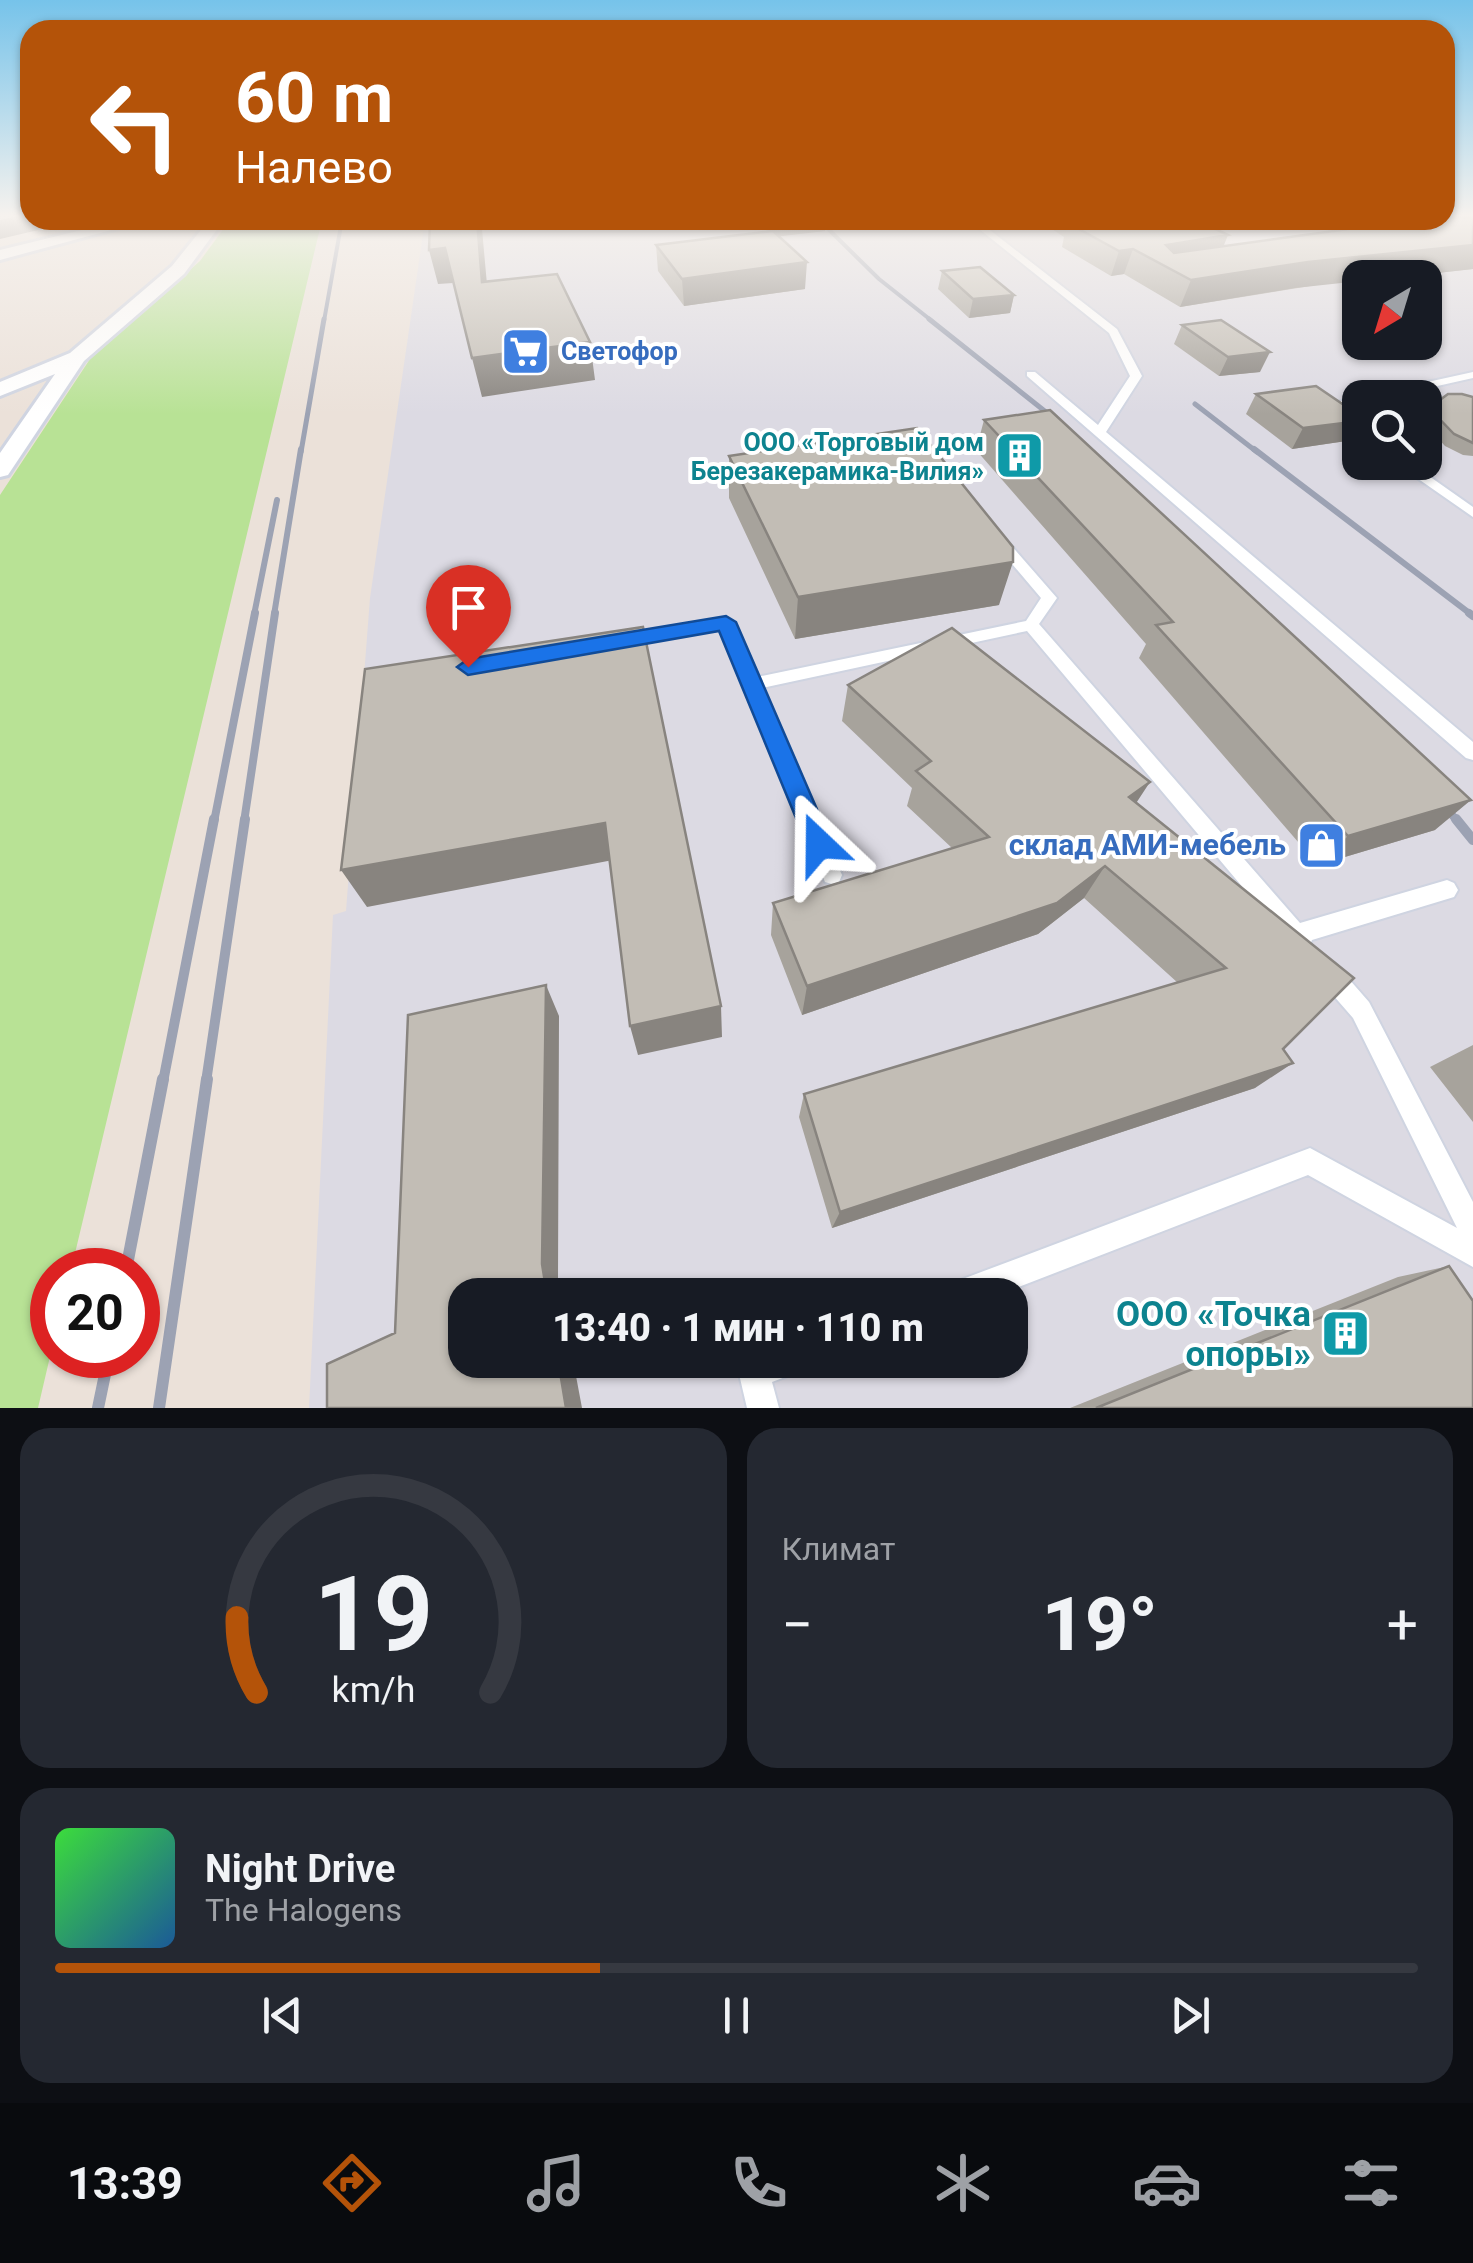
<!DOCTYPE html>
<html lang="ru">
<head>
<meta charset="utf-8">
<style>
	body { margin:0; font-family:Roboto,sans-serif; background:#242831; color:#f1f3f6; height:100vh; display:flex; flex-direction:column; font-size:38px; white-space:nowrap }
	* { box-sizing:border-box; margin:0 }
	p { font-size:32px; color:#9ea1a6 }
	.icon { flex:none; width:55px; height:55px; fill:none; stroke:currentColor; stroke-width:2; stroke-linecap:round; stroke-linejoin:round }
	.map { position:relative; height:1408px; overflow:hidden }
	.side { display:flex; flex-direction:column; gap:20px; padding:20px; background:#0d0f14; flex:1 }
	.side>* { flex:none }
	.hud { position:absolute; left:20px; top:20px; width:1435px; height:210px; border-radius:30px; box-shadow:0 2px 8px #0004; background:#b45309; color:#fff; overflow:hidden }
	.needle { width:65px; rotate:218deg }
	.fabs { position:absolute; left:1342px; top:260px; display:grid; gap:20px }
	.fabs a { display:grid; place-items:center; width:100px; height:100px; border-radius:20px; background:#171b24; box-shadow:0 2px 8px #0004; font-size:50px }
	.speed { position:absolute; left:30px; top:1248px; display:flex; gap:20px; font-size:50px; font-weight:700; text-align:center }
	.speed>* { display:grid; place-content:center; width:130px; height:130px; border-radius:50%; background:#171b24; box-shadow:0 2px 8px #0004; line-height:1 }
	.speed .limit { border:15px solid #d22; background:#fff; color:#111 }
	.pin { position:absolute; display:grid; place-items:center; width:85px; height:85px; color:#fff; margin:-102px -42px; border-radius:50% 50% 50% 0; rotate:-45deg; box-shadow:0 0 10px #0007 }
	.pin .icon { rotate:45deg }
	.me { position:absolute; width:110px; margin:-55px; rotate:337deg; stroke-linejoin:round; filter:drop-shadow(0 0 8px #0008) }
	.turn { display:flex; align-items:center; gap:35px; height:210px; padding:0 50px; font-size:45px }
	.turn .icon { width:130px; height:130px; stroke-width:2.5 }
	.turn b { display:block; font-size:70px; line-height:85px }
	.big { font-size:75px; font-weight:800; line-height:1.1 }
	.side .tile { flex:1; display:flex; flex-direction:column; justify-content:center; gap:15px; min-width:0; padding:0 35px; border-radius:30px; background:#242831 }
	.side .dial { align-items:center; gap:0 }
	.dial svg { height:260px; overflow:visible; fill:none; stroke:#363941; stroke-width:7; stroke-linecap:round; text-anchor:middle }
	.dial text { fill:#f1f3f6; stroke:none }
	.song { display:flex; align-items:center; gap:30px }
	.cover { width:120px; height:120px; border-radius:15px; background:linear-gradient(135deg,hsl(120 70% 55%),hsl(210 70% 35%)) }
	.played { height:10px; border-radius:5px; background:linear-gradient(90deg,#b45309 40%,#363941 40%) }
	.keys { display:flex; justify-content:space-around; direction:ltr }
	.heat { display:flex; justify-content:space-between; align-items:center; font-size:55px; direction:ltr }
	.side .tiles { flex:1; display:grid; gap:20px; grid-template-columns:1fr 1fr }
	.tile:last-child { grid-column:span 2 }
	.trip { position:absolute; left:448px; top:1278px; width:580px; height:100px; border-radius:30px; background:#171b24; box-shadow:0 2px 8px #0004; font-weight:800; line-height:100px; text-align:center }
	.tabs { display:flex; height:160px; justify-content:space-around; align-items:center; background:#090b0e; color:#9ea1a6 }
	.tabs .icon { width:70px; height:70px }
	.tabs .selected { color:#b45309 }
	.tabs b { font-size:45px; color:#f1f3f6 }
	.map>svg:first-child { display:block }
	.industrial { fill:#dcdae3; fill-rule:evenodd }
	.green { fill:#b8e295 }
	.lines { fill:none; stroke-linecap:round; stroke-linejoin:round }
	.lane-casing { stroke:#cfd4e1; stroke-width:4 }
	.street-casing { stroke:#cfd4e1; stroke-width:6 }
	.lane { fill:#fff; fill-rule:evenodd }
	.street { fill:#fff; fill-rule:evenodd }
	.rail-far5 { stroke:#9ca2b3; stroke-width:4 }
	.rail-far4 { stroke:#9ca2b3; stroke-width:5 }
	.rail-far3 { stroke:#9ca2b3; stroke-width:6 }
	.rail-far2 { stroke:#9ca2b3; stroke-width:8 }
	.rail-far1 { stroke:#9ca2b3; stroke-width:10 }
	.rail { stroke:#9ca2b3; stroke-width:12 }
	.wall { fill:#a7a39c }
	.shaded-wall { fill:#88847f }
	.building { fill:#c2bdb5; stroke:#88847f; stroke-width:2.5 }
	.route { fill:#1a73e8; stroke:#114b97; stroke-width:2.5 }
	.labels { text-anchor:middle; stroke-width:8; stroke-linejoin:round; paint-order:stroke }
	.far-shop-label { font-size:25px; font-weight:bold; fill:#366cbe; stroke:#fff; text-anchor:start }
	.far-culture-label { font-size:25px; font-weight:bold; fill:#0d838f; stroke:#fff; text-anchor:end }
	.shop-label { font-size:30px; font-weight:bold; fill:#366cbe; stroke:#fff; text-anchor:end }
	.near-culture-label { font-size:35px; font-weight:bold; fill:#0d838f; stroke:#fff; text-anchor:end }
</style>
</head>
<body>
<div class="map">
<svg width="1473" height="1408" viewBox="0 0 1473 1408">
	<rect width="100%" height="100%" fill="#ebe1d9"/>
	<path class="industrial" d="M1473 217V1408H309L333 915 346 911 370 598 425 220ZM1360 278H1425V342H1360ZM1360 398H1425V462H1360ZM465 1295H1010V1360H465Z"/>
	<path class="green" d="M230 220H322L71 1270H52V1348L38 1408H0V495L92 356 200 261Z"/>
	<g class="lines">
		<defs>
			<path id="lane" d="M968 220H977L1117 329 1142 376 1106 432 1473 742V760L1466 758 1027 376V372H1035L1098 425 1130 376 1109 333Z
				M1331 220H1342L1377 236 1370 238Z
				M1473 372V378L1384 398H1360V402L1330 408 1360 429V438L1314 407Z
				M1394 462H1409L1473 507V517Z
				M997 534 1002 535 1057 598 1039 624 1300 923 1447 880 1454 883 1458 890 1454 897 1312 940 1309 947 1301 950 1293 947 1027 631 762 688 842 875 839 882 832 884 825 882 822 875 721 629 625 646 617 640 625 634 726 618 734 623 757 677 1026 621 1041 598 990 538Z
				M1327 960 1335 963 1369 1002 1473 1202V1267L1308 1175 998 1295H945L950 1285 960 1280 1310 1148 1457 1228 1353 1018 1319 979 1316 971 1319 963Z
				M751 1360H805L801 1371 772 1382 779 1408H747L739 1374 743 1363Z"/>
			<path id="street" d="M123 220H148L0 260V250Z
				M209 220H224L184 274 84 361 8 475 0 477V453L55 374 0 396V382L70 353 172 266Z"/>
		</defs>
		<use href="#lane" class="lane-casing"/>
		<use href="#street" class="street-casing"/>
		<use href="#lane" class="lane"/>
		<use href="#street" class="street"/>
		<path class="rail-far5" d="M819 220 879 279 932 321
			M324 321 342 220"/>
		<path class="rail-far4" d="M929 319 1066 428
			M1195 404 1257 452
			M301 452 324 319"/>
		<path class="rail-far3" d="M1254 449 1472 615
			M254 615 277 500
			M274 615 301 449"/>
		<path class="rail-far2" d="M1469 613 1473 616
			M1434 794 1458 822
			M214 822 255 613
			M244 822 275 613"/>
		<path class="rail-far1" d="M1456 819 1473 840
			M163 1082 214 819
			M206 1082 245 819"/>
		<path class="rail" d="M126 1270 163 1079
			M98 1408 109 1355
			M159 1408 207 1079"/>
	</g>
	<path class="wall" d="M757 220H825V231L778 236 805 289 684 306 658 271 656 245 768 232Z
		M1038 220H1197L1224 246 1368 226 1352 220H1445L1473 269 1392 278H1360L1180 307 1124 274 1111 276 1062 247 1064 237Z
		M942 271 1014 295 1010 313 969 318 938 289Z
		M1182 325 1260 372 1219 376 1174 344Z
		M1256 394 1360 416V429L1353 440 1292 449 1246 414Z
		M1473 397V456L1463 455 1445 446 1425 424V414L1429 408Z
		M984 420 1435 830 1318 865 1139 658 1146 644 976 450Z
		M729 456 999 605 795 639 729 498Z
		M848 685 1136 803 1283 1049 1255 1088 832 1228 799 1117 804 1094 1178 983 1084 898 1038 934 802 1015 771 935 773 903 952 848 907 806 912 788 842 721Z
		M1473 1045V1122L1430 1067Z
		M1449 1266 1473 1408H1070L1398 1277Z"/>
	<path class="shaded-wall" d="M14 217H30V220H67L68 223 0 239V220Z
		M477 220H590L482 229 490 318 482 282Z
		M774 220H825V231L774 237Z
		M1228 235 1218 260 1168 268 1166 245Z
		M1473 245V269L1392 278H1360V281L1295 288 1180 307 1191 280 1308 262Z
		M445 248 453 283 438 284 429 250Z
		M1133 249 1124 274 1111 276 1119 251Z
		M807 262 805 289 684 306 682 279Z
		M1014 295 1010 313 969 318 973 299Z
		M590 342 595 380 482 397 472 358Z
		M1270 352 1260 372 1219 376 1228 357Z
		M1360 421V429L1353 440 1292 449 1303 428Z
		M1013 562 999 605 795 639 798 597Z
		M1150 782 1127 817 1129 797Z
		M1471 800 1435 830 1318 865 1348 836Z
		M605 823 613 860 367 907 341 870Z
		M1105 866 1084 898 1038 934 802 1015 807 986Z
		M546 985 559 1016 558 1278 561 1295H547L542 1264Z
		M721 1006 722 1037 638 1055 630 1026Z
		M1293 1063 1255 1088 832 1228 840 1212Z
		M558 1360H573L582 1408H566Z"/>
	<path class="building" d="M1445 217H1473V245L1308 262 1191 280 1133 249 1119 251 1068 223 1084 221 1082 220H1197L1228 235 1166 245 1174 253 1414 220H1445Z
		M430 220H477L482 282 557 274 590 342 472 358 445 248 429 250Z
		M773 231 807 262 682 279 656 245Z
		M980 267 1014 295 973 299 942 271Z
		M1221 320 1270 352 1228 357 1182 325Z
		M1316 386 1360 416V421L1303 428 1256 394Z
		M1448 394H1462L1473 397V443L1454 434 1429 408Z
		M1050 410 1471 800 1348 836 1156 625 1173 622 984 420Z
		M917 428 1013 547V562L798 597 729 456Z
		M643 627 721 1006 630 1026 605 823 341 870 365 669Z
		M952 628 1150 782 1129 797 1354 978 1283 1049 1293 1063 840 1212 804 1094 1226 968 1105 866 1057 903 807 986 773 903 989 837 916 771 931 761 848 685Z
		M546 985 542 1264 547 1295H465V1360H558L566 1408H327V1364L395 1333 408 1015Z
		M1449 1266 1473 1301V1408H1096Z"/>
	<linearGradient id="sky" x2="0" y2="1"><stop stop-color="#76c3ea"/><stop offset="0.52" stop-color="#f6f2ee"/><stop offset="1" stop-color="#f6f2ee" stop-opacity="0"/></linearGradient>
	<rect width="1473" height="414" fill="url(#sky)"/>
	<path class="route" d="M726 616 736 622 832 844 828 852H810L719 631 468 675 457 667 468 659Z"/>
	<defs>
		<symbol id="supermarket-square" viewBox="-11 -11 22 22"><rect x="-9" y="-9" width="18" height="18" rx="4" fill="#3f7fe0" stroke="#fff"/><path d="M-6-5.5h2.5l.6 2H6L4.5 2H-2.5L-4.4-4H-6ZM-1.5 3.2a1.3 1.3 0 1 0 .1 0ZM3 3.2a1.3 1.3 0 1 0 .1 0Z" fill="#fff"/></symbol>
		<symbol id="building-square" viewBox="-11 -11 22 22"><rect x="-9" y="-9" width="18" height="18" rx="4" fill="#0f9aa8" stroke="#fff"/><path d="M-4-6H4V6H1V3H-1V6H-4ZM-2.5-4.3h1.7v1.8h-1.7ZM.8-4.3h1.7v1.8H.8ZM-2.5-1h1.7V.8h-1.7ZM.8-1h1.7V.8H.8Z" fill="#fff"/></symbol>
		<symbol id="shop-square" viewBox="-11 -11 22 22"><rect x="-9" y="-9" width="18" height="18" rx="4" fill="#3f7fe0" stroke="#fff"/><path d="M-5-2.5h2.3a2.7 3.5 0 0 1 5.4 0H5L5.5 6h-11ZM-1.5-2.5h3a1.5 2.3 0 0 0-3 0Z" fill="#fff"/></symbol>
	</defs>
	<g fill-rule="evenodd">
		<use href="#supermarket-square" x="498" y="324" width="55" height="55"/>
		<use href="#building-square" x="992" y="428" width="55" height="55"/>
		<use href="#shop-square" x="1294" y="818" width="55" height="55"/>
		<use href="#building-square" x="1318" y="1306" width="55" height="55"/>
	</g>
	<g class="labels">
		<g class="far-shop-label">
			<text x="561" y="360">Светофор</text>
		</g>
		<g class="far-culture-label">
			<text x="984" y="451">ООО «Торговый дом<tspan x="984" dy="29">Березакерамика-Вилия»</tspan></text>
		</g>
		<g class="shop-label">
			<text x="1286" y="855">склад АМИ-мебель</text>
		</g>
		<g class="near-culture-label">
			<text x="1311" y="1326">ООО «Точка<tspan x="1311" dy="40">опоры»</tspan></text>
		</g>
	</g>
</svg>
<div class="fabs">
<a><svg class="needle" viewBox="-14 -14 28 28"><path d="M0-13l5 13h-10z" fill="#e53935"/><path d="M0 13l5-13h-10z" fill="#9ea1a6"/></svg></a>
<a><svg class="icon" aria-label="search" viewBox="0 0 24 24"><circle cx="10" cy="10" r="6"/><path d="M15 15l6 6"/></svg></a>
</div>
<div class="speed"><div class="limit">20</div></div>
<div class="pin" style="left:468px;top:667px;background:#d93025"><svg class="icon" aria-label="arrive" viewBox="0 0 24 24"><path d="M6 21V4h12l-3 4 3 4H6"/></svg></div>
<svg class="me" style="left:819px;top:844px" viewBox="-20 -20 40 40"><path d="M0-17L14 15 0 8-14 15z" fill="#1a73e8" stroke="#fff" stroke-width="4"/></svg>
<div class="trip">13:40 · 1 мин · 110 m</div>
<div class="hud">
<div class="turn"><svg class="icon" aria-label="left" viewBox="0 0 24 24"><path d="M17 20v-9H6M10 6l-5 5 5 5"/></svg><div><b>60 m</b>Налево</div></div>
</div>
</div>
<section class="side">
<div class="tiles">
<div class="tile dial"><svg viewBox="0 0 100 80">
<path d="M14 69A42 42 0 1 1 86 69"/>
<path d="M14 69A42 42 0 0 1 8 46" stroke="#b45309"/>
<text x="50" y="56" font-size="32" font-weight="700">19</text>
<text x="50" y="72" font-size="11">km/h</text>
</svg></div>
<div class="tile"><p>Климат</p>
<div class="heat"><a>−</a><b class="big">19°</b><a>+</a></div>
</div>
<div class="tile">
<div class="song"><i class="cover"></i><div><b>Night Drive</b><p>The Halogens</p></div></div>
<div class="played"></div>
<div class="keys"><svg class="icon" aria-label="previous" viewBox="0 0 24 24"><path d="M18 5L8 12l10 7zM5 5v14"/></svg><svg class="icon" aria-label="pause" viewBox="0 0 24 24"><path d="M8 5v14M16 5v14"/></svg><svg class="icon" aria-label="next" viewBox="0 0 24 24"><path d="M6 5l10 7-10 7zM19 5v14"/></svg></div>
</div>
</div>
</section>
<nav class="tabs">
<b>13:39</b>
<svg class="icon selected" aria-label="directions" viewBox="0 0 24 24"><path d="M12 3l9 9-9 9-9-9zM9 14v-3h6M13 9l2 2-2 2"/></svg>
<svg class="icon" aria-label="music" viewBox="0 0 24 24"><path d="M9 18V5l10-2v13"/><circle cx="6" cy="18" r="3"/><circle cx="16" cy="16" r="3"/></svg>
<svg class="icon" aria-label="phone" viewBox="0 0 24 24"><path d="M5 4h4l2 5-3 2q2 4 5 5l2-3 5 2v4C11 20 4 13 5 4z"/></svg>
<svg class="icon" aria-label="climate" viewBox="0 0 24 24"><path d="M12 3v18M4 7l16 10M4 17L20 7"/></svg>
<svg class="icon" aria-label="car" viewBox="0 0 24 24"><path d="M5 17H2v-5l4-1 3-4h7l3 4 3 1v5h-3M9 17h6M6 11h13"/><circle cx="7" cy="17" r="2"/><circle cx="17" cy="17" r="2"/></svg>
<svg class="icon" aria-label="filters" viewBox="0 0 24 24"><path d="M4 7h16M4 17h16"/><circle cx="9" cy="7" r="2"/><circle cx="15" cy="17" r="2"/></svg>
</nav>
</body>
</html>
